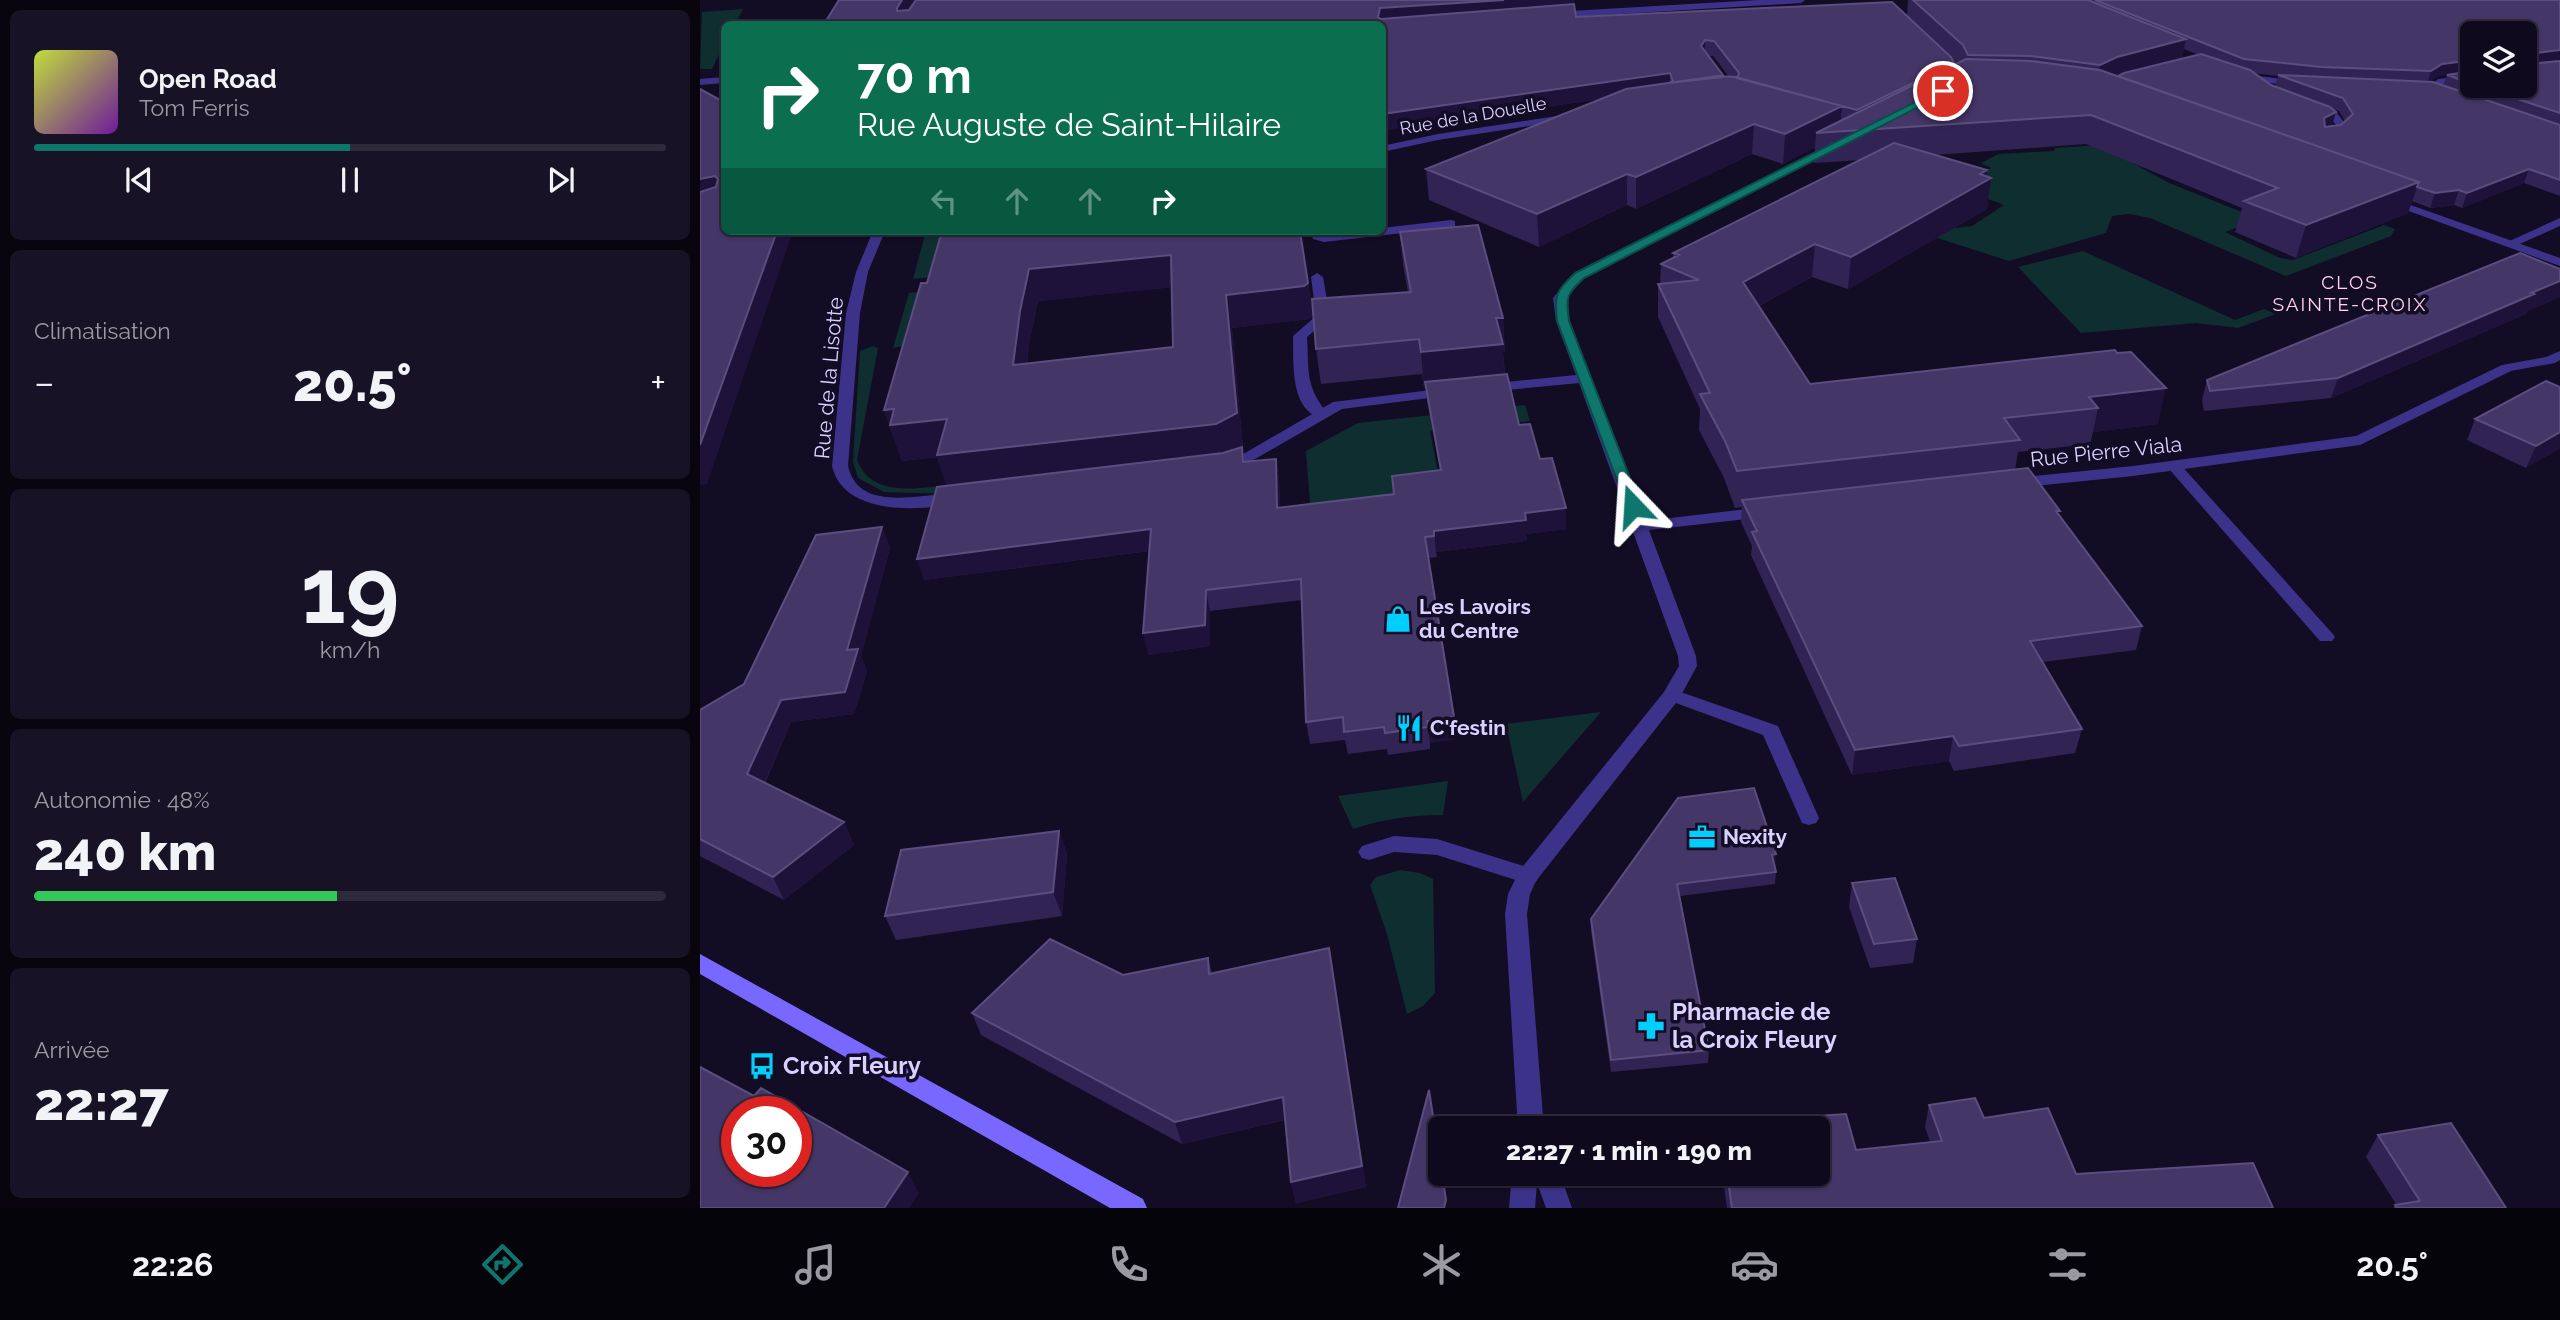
<!DOCTYPE html>
<html lang="fr">
<head>
<meta charset="utf-8">
<style>
	body { margin:0; font-family:Raleway,sans-serif; background:#171225; color:#f1f3f6; height:100vh; display:flex; flex-direction:column; font-size:26px; white-space:nowrap }
	* { box-sizing:border-box; margin:0 }
	p { font-size:23px; color:#9b9aa3 }
	.icon { flex:none; width:38px; height:38px; fill:none; stroke:currentColor; stroke-width:2; stroke-linecap:round; stroke-linejoin:round }
	.map { position:relative; flex:1; overflow:hidden }
	.sheet { display:flex; flex-direction:column; gap:10px; padding:10px; background:#08050f; width:700px }
	.sheet>* { flex:none }
	.hud { position:absolute; left:21px; top:21px; width:665px; height:214px; border-radius:10px; box-shadow:0 2px 5px #0004,0 0 0 2px #2e2a3b; background:#0b6e4f; color:#fff; overflow:hidden }
	.controls { position:absolute; left:1760px; top:21px; display:grid; gap:14px }
	.controls a { display:grid; place-items:center; width:77px; height:77px; border-radius:10px; background:#0e091c; box-shadow:0 2px 5px #0004,0 0 0 2px #2e2a3b; font-size:35px }
	.speed { position:absolute; left:21px; top:1096px; display:flex; gap:14px; font-size:35px; font-weight:700; text-align:center }
	.speed>* { display:grid; place-content:center; width:91px; height:91px; border-radius:50%; background:#0e091c; box-shadow:0 2px 5px #0004,0 0 0 2px #2e2a3b; line-height:1 }
	.speed .limit { border:10px solid #d22; background:#fff; color:#111 }
	.pin { position:absolute; display:grid; place-items:center; width:60px; height:60px; color:#fff; margin:-30px; border:4px solid #fff; border-radius:50%; box-shadow:0 2px 7px #0007 }
	.me { position:absolute; width:77px; margin:-38px; rotate:340deg; stroke-linejoin:round; filter:drop-shadow(0 0 5px #0008) }
	.turn { display:flex; align-items:center; gap:24px; height:147px; padding:0 21px; font-size:32px }
	.turn .icon { width:91px; height:91px; stroke-width:2.5 }
	.turn b { display:block; font-size:49px; line-height:60px }
	.lanes { display:flex; align-items:center; height:66px; padding:0 21px; background:#0003; justify-content:center; gap:35px; direction:ltr }
	.lanes .off { opacity:.35 }
	.big { font-size:52px; font-weight:800; line-height:1.1 }
	.sheet .widget { flex:1; display:flex; flex-direction:column; justify-content:center; gap:10px; min-width:0; padding:0 24px; border-radius:10px; background:#171225 }
	.sheet .dial { align-items:center; gap:0 }
	.dial b { font-size:91px; line-height:1 }
	.song { display:flex; align-items:center; gap:21px }
	.cover { width:84px; height:84px; border-radius:10px; background:linear-gradient(135deg,hsl(70 70% 55%),hsl(280 70% 35%)) }
	.played { height:7px; border-radius:4px; background:linear-gradient(90deg,#0f766e 50%,#2e2a3b 50%) }
	.keys { display:flex; justify-content:space-around; direction:ltr }
	.heat { display:flex; justify-content:space-between; align-items:center; font-size:38px; direction:ltr }
	.charge { height:10px; border-radius:5px; background:linear-gradient(90deg,#34c759 48%,#2e2a3b 0) }
	.trip { position:absolute; left:728px; top:1116px; width:402px; height:70px; border-radius:10px; background:#0e091c; box-shadow:0 2px 5px #0004,0 0 0 2px #2e2a3b; font-weight:800; line-height:70px; text-align:center }
	.menu { display:flex; height:112px; justify-content:space-around; align-items:center; background:#06040b; color:#9b9aa3 }
	.menu .icon { width:49px; height:49px }
	.menu .active { color:#0f766e }
	.menu b { font-size:32px; color:#f1f3f6 }
	main { display:flex; flex:1; min-height:0 }
	.map>svg:first-child { display:block }
	.green { fill:#0f2e30 }
	.lines { fill:none; stroke-linecap:round; stroke-linejoin:round }
	.service { fill:#3d3289; fill-rule:evenodd }
	.minor { fill:#3d3289; fill-rule:evenodd }
	.secondary { fill:#7868ff; fill-rule:evenodd }
	.wall { fill:#322355; fill-rule:evenodd }
	.shaded-wall { fill:#1e123a }
	.building { fill:#443667; stroke:#5b4e7f; stroke-width:2; fill-rule:evenodd }
	.route { fill:#0f766e; stroke:#0a4d48; stroke-width:2 }
	.labels { text-anchor:middle; stroke-width:7; stroke-linejoin:round; paint-order:stroke }
	.far-street-label { font-size:18px; fill:#dad1ff; stroke:#130c25 }
	.far-neighbourhood-label { font-size:19px; letter-spacing:2px; fill:#ffd3eb; stroke:#130c25 }
	.street-label { font-size:21px; fill:#dad1ff; stroke:#130c25 }
	.poi-label { font-size:21px; font-weight:bold; fill:#dad1ff; stroke:#130c25; text-anchor:start }
	.near-poi-label { font-size:24px; font-weight:bold; fill:#dad1ff; stroke:#130c25; text-anchor:start }
</style>
</head>
<body>
<main>
<section class="sheet">
<div class="widget">
<div class="song"><i class="cover"></i><div><b>Open Road</b><p>Tom Ferris</p></div></div>
<div class="played"></div>
<div class="keys"><svg class="icon" aria-label="previous" viewBox="0 0 24 24"><path d="M18 5L8 12l10 7zM5 5v14"/></svg><svg class="icon" aria-label="pause" viewBox="0 0 24 24"><path d="M8 5v14M16 5v14"/></svg><svg class="icon" aria-label="next" viewBox="0 0 24 24"><path d="M6 5l10 7-10 7zM19 5v14"/></svg></div>
</div>
<div class="widget"><p>Climatisation</p>
<div class="heat"><a>−</a><b class="big">20.5°</b><a>+</a></div>
</div>
<div class="widget dial"><b>19</b><p>km/h</p></div>
<div class="widget"><p>Autonomie · 48%</p><b class="big">240 km</b><div class="charge"></div></div>
<div class="widget"><p>Arrivée</p><b class="big">22:27</b></div>
</section>
<div class="map">
<svg width="1860" height="1208" viewBox="0 0 1860 1208">
	<rect width="100%" height="100%" fill="#130c25"/>
	<path class="green" d="M43 9 35 24H24V44L12 69H0L2 12Z
		M1400 145 1467 182 1559 219 1525 232 1580 258 1593 260 1684 225 1695 229 1691 236 1586 276 1450 218 1429 214 1412 216 1406 233 1309 261 1122 201 1139 193 1256 228 1272 226 1304 205 1262 189 1291 168 1281 163 1298 154 1354 151 1355 148Z
		M226 231H253L271 273 213 279Z
		M1383 251 1535 320 1564 309 1576 314 1538 328 1496 323 1381 333 1318 267Z
		M266 287 212 344 193 348 209 293Z
		M173 346 178 348 157 460C172 499 220 488 254 484L252 494 184 492 158 478 153 461 160 351Z
		M825 405 830 421 730 431 741 488 686 494 688 508 611 517 606 451 658 423Z
		M901 712 823 802 806 724Z
		M748 781 743 815C711 815 684 819 653 829L638 796Z
		M700 870 720 873 733 879 735 993 723 1006 707 1014 687 934 670 885 676 877Z"/>
	<g class="lines">
		<path class="service" d="M1773 75V81L1744 84 1730 93 1725 90 1738 79Z
			M1610 106 1637 113 1647 126 1644 132 1621 138V134L1637 126 1629 117 1610 110Z
			M1860 218V226L1813 247 1803 244Z
			M751 220 755 221V227L624 242 613 239 610 231H622L624 234 682 231V228Z
			M617 273 623 277 630 317 607 337C609 372 605 386 628 414L621 418C589 409 594 361 593 336L616 316 611 277Z
			M1474 461 1479 463 1632 633 1635 637 1632 641H1620L1469 469 1466 466Z
			M972 689 1078 726 1119 818 1116 823 1109 825 1102 823 1063 735 965 699 963 695 965 691Z
			M694 836 737 839 836 870 839 876 836 882 828 884 737 855 694 852 669 860 662 858 658 852 662 846Z"/>
		<path class="minor" d="M1058 0H1105L1101 3 853 18 849 15 853 12Z
			M1543 74 1599 81 1604 84 1599 87 1540 79V75Z
			M24 77V83L0 85V79Z
			M870 114 874 115V119L738 140 682 152V146L738 134Z
			M1131 144 1140 146 883 278 867 298 870 321 945 521 1064 507 1072 512 1064 517 949 530 996 656 997 666 979 699 836 881 830 894 827 914 844 1129H818L805 914 808 894 820 870 964 692 979 666 978 656 879 383 786 392 779 388 786 384 876 375 856 321 853 298 875 272Z
			M1688 197 1860 258V266L1684 202 1682 200Z
			M173 231H185L168 272 160 313 148 466C161 523 246 482 263 499L261 502C222 512 143 516 132 466L146 313 156 272Z
			M1860 351V360L1855 363 1811 371 1660 445 1433 476 1314 488 1306 483 1314 478 1433 466 1656 436 1802 365 1846 357Z
			M748 388 753 389 755 392 753 395 642 409 555 459 523 471 515 466 545 453 633 402Z
			M812 1174H860L872 1208H846L837 1183 835 1208H809Z"/>
		<path class="secondary" d="M0 954 443 1199 447 1208H410L0 974Z"/>
	</g>
	<path class="wall" d="M873 0 876 17 1207 15 1208 0H1860V196L1824 183 1762 208 1754 205 1730 208 1712 201 1708 213 1596 258 1535 232 1542 208 1386 144 1234 155 1287 170 1286 176 1291 178 1287 209 1148 289 1112 277 1059 306 1110 384 1415 350 1458 424 1393 432 1390 444 1318 452 1315 470 1359 515 1442 626 1436 650 1343 662 1382 729 1375 753 1254 771 1249 761 1152 775 1051 555 1052 546 1041 522 1042 507 1035 508 1024 478 999 430 1000 409 958 317V284H960L961 264 973 258V253L1162 160 1114 163 1115 147 1083 164 1052 154 936 209 927 205 839 247 729 200 726 169 900 99 682 131ZM1773 33 1825 86H1773ZM1484 49 1499 55 1482 59ZM1009 56H1013L1029 77H1023V75ZM1553 73 1578 76 1575 87 1571 85ZM1747 75 1743 86 1730 82 1738 76ZM1633 109 1639 111 1645 121 1641 125H1632L1636 112Z
		M239 231H600L613 315 609 319 532 328 543 448 542 449 544 462 576 459 579 479 580 507 694 494 740 470 727 401 726 388H724L722 374 621 384 616 349 708 292 703 264 700 232 803 318 805 352H803L805 374 819 425 840 459 866 508V529L826 534 827 541 736 552 737 557 728 558 754 717 756 739 730 743V749L688 755 687 749 648 754 645 740 610 744 606 722 602 600 510 611V646L448 655 449 551 224 580 247 486 237 457 202 461 184 410 227 283 241 237ZM471 287 473 347 327 364 329 344 338 301Z
		M1860 269V297L1827 311 1826 314 1631 398 1504 411 1502 400 1507 380Z
		M1860 387V448L1826 468 1767 440 1775 419Z
		M182 527 190 548 161 656 167 671 154 714 91 722 65 783 144 822 154 845 84 900 0 856V710L44 684Z
		M978 798 1075 867 1076 872 1075 884 980 896 1009 1050 1008 1063 911 1072 891 931V919Z
		M359 831 367 854 362 916 196 940 185 916Z
		M1152 883 1217 939 1213 963 1170 968 1149 907Z
		M629 948 666 1187 596 1203 591 1182 585 1120 482 1144 281 1035 272 1013 423 975 508 958 512 973Z
		M1275 1098 1284 1118 1348 1108 1376 1174 1553 1163 1573 1208H1027L1022 1174H1118V1129H1019L1020 1123 1146 1114 1156 1150 1230 1142 1225 1127 1229 1105Z
		M1678 1135 1806 1208H1693L1695 1205 1696 1204 1666 1157Z"/>
	<path class="shaded-wall" d="M202 0H217L201 24 197 8Z
		M804 0H873V10L682 24 678 17 680 8Z
		M1486 39 1482 59 1396 86 1400 65 1417 57Z
		M1005 40V55L1001 46Z
		M1860 50V62L1825 66 1829 54Z
		M1773 60V72L1738 76 1727 84 1731 71 1742 64Z
		M1254 63 1252 79 1156 127 1157 110Z
		M970 73V83L1023 75V91L966 89 682 131V114Z
		M1142 106 1140 131 1116 133 1115 147 1083 164 1085 134Z
		M1636 112 1632 125 1620 132 1624 118Z
		M1054 124 1052 154 936 209V177Z
		M1829 169 1824 183 1762 208 1767 193Z
		M1287 170 1286 181 1291 178 1287 209 1148 289 1151 257Z
		M927 174V205L839 247 837 214Z
		M15 176 23 197 0 203V179Z
		M1719 182 1708 213 1596 258 1606 225Z
		M1759 190 1754 205 1730 208 1735 193Z
		M77 231H93L7 484 0 485V445Z
		M1115 244 1112 277 1041 315 1043 282Z
		M471 255 477 287 338 301 329 344 323 400 313 365 320 311 329 269Z
		M1860 281V297L1827 311 1826 314 1631 398 1638 378Z
		M608 283 613 315 609 319 532 328 543 448 542 449 545 467 523 459 248 491 237 457 202 461 184 410 194 409 247 419 516 424 526 295Z
		M796 318H803L805 352H803L805 380 725 382 726 388H724L721 352Z
		M1466 388 1458 424 1393 432 1398 408 1389 397Z
		M1860 432V448L1826 468 1836 446Z
		M576 459 579 479 581 528 577 508Z
		M866 508V529L826 534 827 541 736 552 734 531 825 513Z
		M182 527 190 548 161 656 167 671 154 714 91 722 58 797 47 774 81 700 147 650Z
		M451 529 456 550 224 580 217 559Z
		M506 590 510 611V646L448 655 443 633Z
		M754 717 756 739 730 743 727 721Z
		M1253 736 1249 761 1152 775 1155 750Z
		M144 822 154 845 84 900 73 877Z
		M359 831 367 854 362 916 353 892Z
		M1076 854 1075 867 1072 855Z
		M629 948 666 1187 596 1203 591 1182Z
		M583 1097 588 1119 482 1144 475 1122Z
		M208 1172 219 1193 209 1208H184Z"/>
	<path class="building" d="M139 0H202L197 8V11L209 10 216 0H804L680 8 678 17 681 19 874 4 876 17 1192 2 1251 57 1254 63 1157 110 1037 78 1039 73 1014 41 1005 40 1001 46 1023 75 1022 77 969 83 973 81 970 73 682 114V24H124Z
		M1213 0H1388L1486 39 1417 57 1400 65 1331 56 1268 55 1263 45Z
		M1395 0H1860V50L1829 54 1828 64 1860 61V113L1778 86H1825V33H1773V60L1742 64 1731 71 1621 67 1544 59Z
		M1501 54 1550 70 1571 85 1630 107 1636 112 1624 118 1625 127 1641 125 1653 114 1643 98 1578 75 1733 82 1860 125V180L1829 169 1767 193 1759 190 1735 193 1717 187 1719 182 1418 76 1424 73Z
		M1266 59 1331 61 1400 70 1719 182 1606 225 1544 201 1578 188 1391 115 1116 133Z
		M1773 71V84L1747 75Z
		M1018 76 1036 77 1142 106 1085 134 1054 124 936 177 927 174 837 214 726 169 926 89Z
		M0 89 24 102V231H77L0 445V192L16 187 18 179 15 176 0 179Z
		M1194 143 1287 170 1280 174 1291 178 1151 257 1115 244 1043 282 1110 384 1415 350 1417 353 1431 352 1466 388 1389 397 1398 408 1304 418 1320 440 1037 471 1025 441 1000 394 1010 393 958 284 999 280 961 264 979 255 973 253Z
		M778 225 803 318H796L803 344 721 352 719 339 616 349 612 299 711 292 700 232Z
		M242 231H600L608 283 604 286 526 295 537 413 516 424 237 455 247 419 190 425 194 409 184 410 221 283H227ZM471 255 473 347 313 365 320 311 329 269Z
		M1820 253 1860 269V281L1831 293 1834 294 1638 378 1510 391 1507 380Z
		M807 374 819 425 830 424 840 459 852 458 866 508 825 513 826 520 734 531V536L725 537 754 717 727 721 728 727 685 733 684 727 644 732 643 717 606 722 601 579 506 590 505 625 443 633 451 529 217 559 237 487 523 453 542 447 543 462 576 459 577 508 694 494 692 476 741 470 725 382Z
		M1846 381 1860 387V432L1836 446 1775 419Z
		M1328 468 1360 511H1356L1442 626 1330 641 1382 729 1259 746 1253 736 1155 750 1052 532 1057 531 1042 500Z
		M182 527 147 650 158 649 145 692 81 700 47 774 144 822 73 877 0 839V710L44 684 116 535Z
		M1054 788 1076 854 1072 855 1076 872 977 884 1009 1050 911 1060 891 919 978 798Z
		M359 831 353 892 185 916 201 850Z
		M1195 878 1217 939 1174 944 1152 883Z
		M350 939 423 975 508 958 509 974 629 948 662 1166 591 1182 583 1097 475 1122 272 1013Z
		M0 1067 54 1096 61 1088 208 1172 184 1208H0ZM37 1111H96V1171H37Z
		M729 1090 740 1162V1174H742L746 1200 744 1208H698Z
		M1275 1098 1284 1118 1348 1108 1376 1174 1553 1163 1573 1208H1032L1027 1174H1118V1129H1020V1123L1146 1114 1156 1150 1242 1141 1229 1105Z
		M1751 1123 1806 1208H1697L1695 1205 1720 1201 1678 1135Z"/>
	<path class="route" d="M1243 88 1246 89V93L884 278C866 295 866 296 869 321L941 506 938 509H928L857 321C854 294 856 292 875 273Z"/>
	<defs>
		<symbol id="shop-bare" viewBox="-9 -9 18 18"><path d="M-5-2.5h2.3a2.7 3.5 0 0 1 5.4 0H5L5.5 6h-11ZM-1.5-2.5h3a1.5 2.3 0 0 0-3 0Z" fill="#00cefc" stroke="#130c25" stroke-width="2.5" paint-order="stroke"/></symbol>
		<symbol id="restaurant-bare" viewBox="-9 -9 18 18"><path d="M-5-6h1v4h1v-4h1v4h1v-4h1v5L-1.5 .5V6h-2V.5L-5-1ZM5-6V6H3V1.5H1.5Q1.5-4 5-6Z" fill="#00cefc" stroke="#130c25" stroke-width="2.5" paint-order="stroke"/></symbol>
		<symbol id="office-bare" viewBox="-9 -9 18 18"><path d="M-6-3h4V-5.5h4V-3h4V5H-6ZM-1-4.5V-3h2v-1.5ZM-6 0V1H6V0Z" fill="#00cefc" stroke="#130c25" stroke-width="2.5" paint-order="stroke"/></symbol>
		<symbol id="pharmacy-bare" viewBox="-9 -9 18 18"><path d="M-2-6h4v4h4v4h-4v4h-4v-4h-4v-4h4Z" fill="#00cefc" stroke="#130c25" stroke-width="2.5" paint-order="stroke"/></symbol>
		<symbol id="bus-bare" viewBox="-9 -9 18 18"><path d="M-5-6H5V4H4V6H2V4H-2V6H-4V4H-5ZM-3.5-4V0h7V-4ZM-3.5 1.2v1.5H-2V1.2ZM2 1.2v1.5H3.5V1.2Z" fill="#00cefc" stroke="#130c25" stroke-width="2.5" paint-order="stroke"/></symbol>
	</defs>
	<g fill-rule="evenodd">
		<use href="#shop-bare" x="679" y="600" width="38" height="38"/>
		<use href="#restaurant-bare" x="690" y="709" width="38" height="38"/>
		<use href="#office-bare" x="983" y="818" width="38" height="38"/>
		<use href="#pharmacy-bare" x="932" y="1007" width="38" height="38"/>
		<use href="#bus-bare" x="43" y="1047" width="38" height="38"/>
	</g>
	<g class="labels">
		<g class="far-street-label">
			<text transform="translate(773 116) rotate(-10)" y="6">Rue de la Douelle</text>
		</g>
		<g class="far-neighbourhood-label">
			<text x="1650" y="289">CLOS<tspan x="1650" dy="22">SAINTE-CROIX</tspan></text>
		</g>
		<g class="street-label">
			<text transform="translate(129 378) rotate(-85)" y="7">Rue de la Lisotte</text>
			<text transform="translate(1406 452) rotate(-6)" y="7">Rue Pierre Viala</text>
		</g>
		<g class="poi-label">
			<text x="719" y="614">Les Lavoirs<tspan x="719" dy="24">du Centre</tspan></text>
			<text x="730" y="735">C'festin</text>
			<text x="1023" y="844">Nexity</text>
		</g>
		<g class="near-poi-label">
			<text x="972" y="1020">Pharmacie de<tspan x="972" dy="28">la Croix Fleury</tspan></text>
			<text x="83" y="1074">Croix Fleury</text>
		</g>
	</g>
</svg>
<div class="controls">
<a><svg class="icon" aria-label="layers" viewBox="0 0 24 24"><path d="M12 4l9 5-9 5-9-5zM3 14l9 5 9-5"/></svg></a>
</div>
<div class="speed"><div class="limit">30</div></div>
<div class="pin" style="left:1243px;top:91px;background:#d93025"><svg class="icon" aria-label="arrive" viewBox="0 0 24 24"><path d="M6 21V4h12l-3 4 3 4H6"/></svg></div>
<svg class="me" style="left:933px;top:506px" viewBox="-20 -20 40 40"><path d="M0-17L14 15 0 8-14 15z" fill="#0f766e" stroke="#fff" stroke-width="4"/></svg>
<div class="trip">22:27 · 1 min · 190 m</div>
<div class="hud">
<div class="turn"><svg class="icon" aria-label="right" viewBox="0 0 24 24"><path d="M7 20v-9h11M14 6l5 5-5 5"/></svg><div><b>70 m</b>Rue Auguste de Saint-Hilaire</div></div>
<div class="lanes"><svg class="icon off" aria-label="left" viewBox="0 0 24 24"><path d="M17 20v-9H6M10 6l-5 5 5 5"/></svg><svg class="icon off" aria-label="ahead" viewBox="0 0 24 24"><path d="M12 20V5M6 11l6-6 6 6"/></svg><svg class="icon off" aria-label="ahead" viewBox="0 0 24 24"><path d="M12 20V5M6 11l6-6 6 6"/></svg><svg class="icon" aria-label="right" viewBox="0 0 24 24"><path d="M7 20v-9h11M14 6l5 5-5 5"/></svg></div>
</div>
</div>
</main>
<nav class="menu">
<b>22:26</b>
<svg class="icon active" aria-label="directions" viewBox="0 0 24 24"><path d="M12 3l9 9-9 9-9-9zM9 14v-3h6M13 9l2 2-2 2"/></svg>
<svg class="icon" aria-label="music" viewBox="0 0 24 24"><path d="M9 18V5l10-2v13"/><circle cx="6" cy="18" r="3"/><circle cx="16" cy="16" r="3"/></svg>
<svg class="icon" aria-label="phone" viewBox="0 0 24 24"><path d="M5 4h4l2 5-3 2q2 4 5 5l2-3 5 2v4C11 20 4 13 5 4z"/></svg>
<svg class="icon" aria-label="climate" viewBox="0 0 24 24"><path d="M12 3v18M4 7l16 10M4 17L20 7"/></svg>
<svg class="icon" aria-label="car" viewBox="0 0 24 24"><path d="M5 17H2v-5l4-1 3-4h7l3 4 3 1v5h-3M9 17h6M6 11h13"/><circle cx="7" cy="17" r="2"/><circle cx="17" cy="17" r="2"/></svg>
<svg class="icon" aria-label="filters" viewBox="0 0 24 24"><path d="M4 7h16M4 17h16"/><circle cx="9" cy="7" r="2"/><circle cx="15" cy="17" r="2"/></svg>
<b>20.5°</b>
</nav>
</body>
</html>
